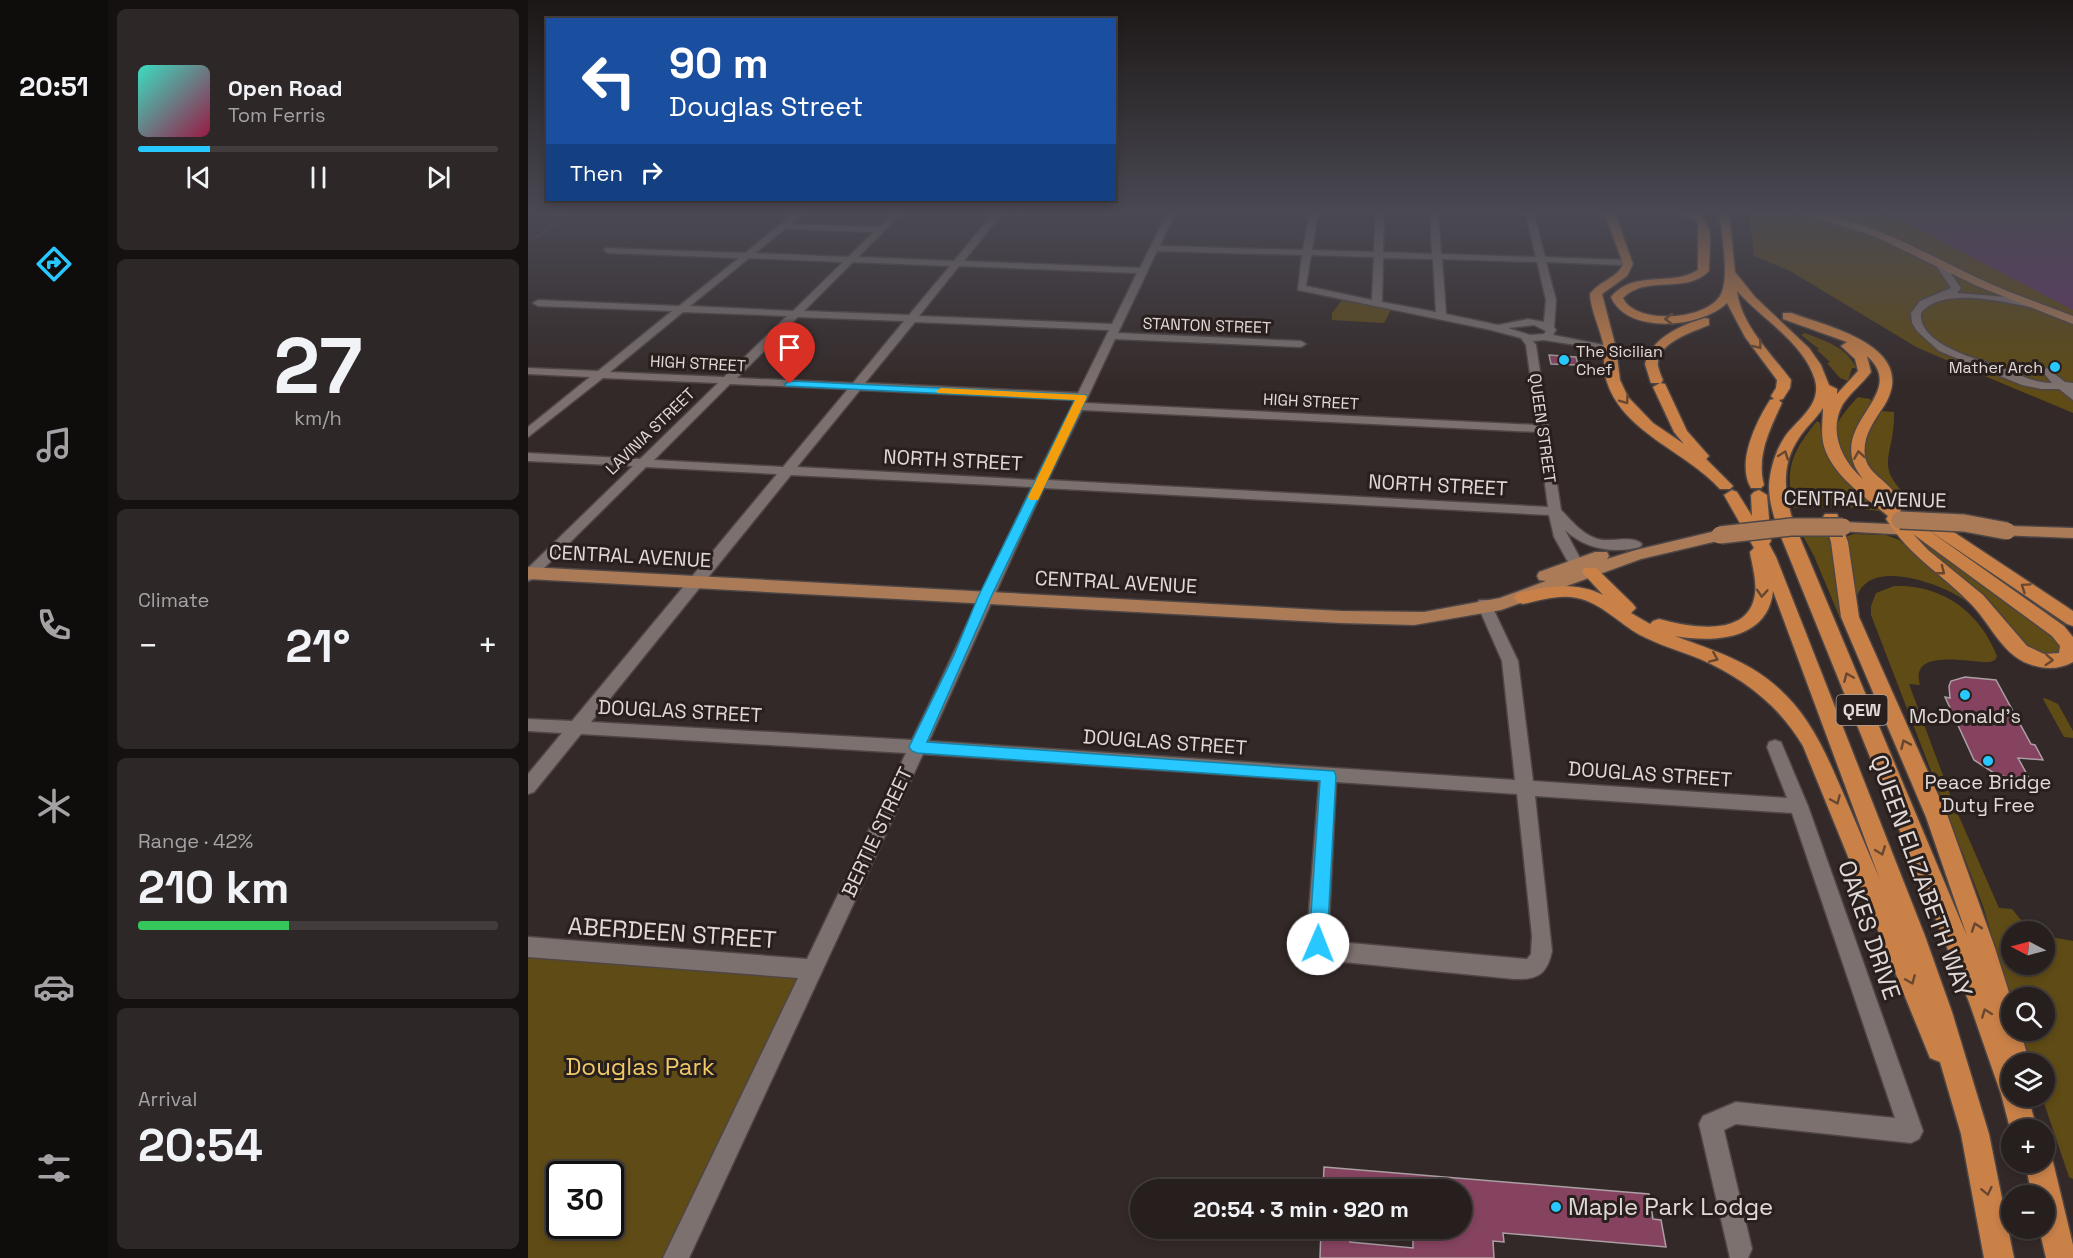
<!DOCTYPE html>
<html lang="en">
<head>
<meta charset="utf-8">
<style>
	body { margin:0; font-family:"Space Grotesk",sans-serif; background:#2e2727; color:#f1f3f6; height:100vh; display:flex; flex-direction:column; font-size:22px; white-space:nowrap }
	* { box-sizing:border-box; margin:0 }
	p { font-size:20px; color:#a4a2a4 }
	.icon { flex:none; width:33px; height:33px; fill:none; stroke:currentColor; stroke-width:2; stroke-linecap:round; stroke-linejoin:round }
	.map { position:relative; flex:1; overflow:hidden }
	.side { display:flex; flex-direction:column; gap:9px; padding:9px; background:#151110; width:420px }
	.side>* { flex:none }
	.guide { position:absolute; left:18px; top:18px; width:570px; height:183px; border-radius:0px; box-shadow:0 3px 9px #0003,0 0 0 2px #423d3c; background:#1a4fa0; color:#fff; overflow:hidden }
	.needle { width:39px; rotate:276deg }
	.tools { position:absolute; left:1473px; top:921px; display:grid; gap:12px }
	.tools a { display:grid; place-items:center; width:54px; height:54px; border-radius:50%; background:#261f1e; box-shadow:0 3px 9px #0003,0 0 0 2px #423d3c; font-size:30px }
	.speed { position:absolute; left:18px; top:1161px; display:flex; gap:12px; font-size:30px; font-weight:700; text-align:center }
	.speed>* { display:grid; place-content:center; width:78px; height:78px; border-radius:50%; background:#261f1e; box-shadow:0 3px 9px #0003,0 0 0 2px #423d3c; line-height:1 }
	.speed .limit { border:3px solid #111; border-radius:9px; background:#fff; color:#111 }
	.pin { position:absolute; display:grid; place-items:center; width:51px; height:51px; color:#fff; margin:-62px -26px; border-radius:50% 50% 50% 0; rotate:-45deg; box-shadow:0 0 6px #0007 }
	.pin .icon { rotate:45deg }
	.me { position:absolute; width:66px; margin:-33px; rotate:1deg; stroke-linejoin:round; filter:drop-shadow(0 0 4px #0008) }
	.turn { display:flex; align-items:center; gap:21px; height:126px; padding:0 24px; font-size:27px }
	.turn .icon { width:78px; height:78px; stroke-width:2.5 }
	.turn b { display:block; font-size:42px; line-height:51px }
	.then { display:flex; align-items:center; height:57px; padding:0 24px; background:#0003; gap:12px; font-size:22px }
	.big { font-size:45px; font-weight:600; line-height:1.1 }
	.side .card { flex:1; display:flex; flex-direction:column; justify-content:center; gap:9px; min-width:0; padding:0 21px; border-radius:9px; background:#2e2727 }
	.side .dial { align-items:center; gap:0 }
	.dial b { font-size:78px; line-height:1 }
	.song { display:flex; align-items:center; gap:18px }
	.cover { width:72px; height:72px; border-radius:9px; background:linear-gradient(135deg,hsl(170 70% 55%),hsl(340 70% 35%)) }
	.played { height:6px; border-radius:3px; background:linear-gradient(90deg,#27c8ff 20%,#423d3c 20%) }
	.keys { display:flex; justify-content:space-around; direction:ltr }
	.heat { display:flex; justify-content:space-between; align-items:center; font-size:33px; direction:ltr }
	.charge { height:9px; border-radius:4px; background:linear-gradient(90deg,#34c759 42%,#423d3c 0) }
	.trip { position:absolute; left:602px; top:1179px; width:342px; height:60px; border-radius:30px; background:#261f1e; box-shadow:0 3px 9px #0003,0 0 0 2px #423d3c; font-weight:600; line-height:60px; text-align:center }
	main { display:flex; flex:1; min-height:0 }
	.tab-bar { display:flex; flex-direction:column; width:108px; justify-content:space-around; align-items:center; background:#0f0c0c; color:#a4a2a4 }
	.tab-bar .icon { width:42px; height:42px }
	.tab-bar .selected { color:#27c8ff }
	.tab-bar b { font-size:27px; color:#f1f3f6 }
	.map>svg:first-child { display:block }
	.green { fill:#5f4b15; fill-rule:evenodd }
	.water { fill:#623769 }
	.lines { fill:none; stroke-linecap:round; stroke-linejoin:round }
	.stream { stroke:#623769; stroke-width:1.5 }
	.building { fill:#854360; stroke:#ab9fa3; stroke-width:1.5 }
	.minor-casing { stroke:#4e4645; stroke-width:3 }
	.major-casing { stroke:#4e4645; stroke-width:3 }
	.highway-casing { stroke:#4e4645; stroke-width:3 }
	.minor { fill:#7d716f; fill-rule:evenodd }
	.major { fill:#ab7b58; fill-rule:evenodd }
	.highway { fill:#c98148; fill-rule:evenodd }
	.major-bridge-casing { stroke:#4e4645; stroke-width:20; stroke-linecap:butt }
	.major-bridge { stroke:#ab7b58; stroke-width:17 }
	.oneway { stroke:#69472f }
	.route { fill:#27c8ff; stroke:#1982a6; stroke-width:1.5 }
	.slow { fill:#f59e0b }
	.poi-dot { fill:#27c8ff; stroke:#29201e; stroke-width:2 }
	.labels { text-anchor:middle; stroke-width:6; stroke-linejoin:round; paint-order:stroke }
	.far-street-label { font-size:16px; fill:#e0d9d8; stroke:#29201e }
	.far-poi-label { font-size:16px; fill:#e0d9d8; stroke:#29201e; text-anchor:start }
	.shield { fill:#29201e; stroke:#a9a2a0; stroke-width:1.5 }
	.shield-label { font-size:18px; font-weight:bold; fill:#e0d9d8 }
	.street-label { font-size:20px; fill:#e0d9d8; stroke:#29201e }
	.poi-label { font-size:20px; fill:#e0d9d8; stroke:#29201e }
	.near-street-label { font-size:24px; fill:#e0d9d8; stroke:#29201e }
	.near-park-label { font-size:24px; fill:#f0ca66; stroke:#29201e }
	.near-poi-label { font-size:24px; fill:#e0d9d8; stroke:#29201e; text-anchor:start }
</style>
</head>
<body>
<main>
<nav class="tab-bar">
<b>20:51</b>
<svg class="icon selected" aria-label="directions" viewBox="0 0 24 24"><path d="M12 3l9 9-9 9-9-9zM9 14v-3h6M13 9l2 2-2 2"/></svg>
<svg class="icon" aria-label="music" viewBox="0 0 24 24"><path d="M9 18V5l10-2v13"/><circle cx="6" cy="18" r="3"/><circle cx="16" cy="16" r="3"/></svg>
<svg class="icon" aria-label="phone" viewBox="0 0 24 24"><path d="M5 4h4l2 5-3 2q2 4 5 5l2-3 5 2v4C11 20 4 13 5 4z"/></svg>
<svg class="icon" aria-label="climate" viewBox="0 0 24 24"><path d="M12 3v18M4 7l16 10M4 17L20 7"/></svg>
<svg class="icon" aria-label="car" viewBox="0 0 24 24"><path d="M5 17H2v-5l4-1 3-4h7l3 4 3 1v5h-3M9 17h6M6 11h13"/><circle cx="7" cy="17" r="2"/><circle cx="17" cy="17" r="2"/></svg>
<svg class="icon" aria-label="filters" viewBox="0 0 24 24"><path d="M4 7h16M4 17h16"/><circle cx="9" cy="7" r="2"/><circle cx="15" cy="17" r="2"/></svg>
</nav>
<section class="side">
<div class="card">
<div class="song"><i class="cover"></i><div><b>Open Road</b><p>Tom Ferris</p></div></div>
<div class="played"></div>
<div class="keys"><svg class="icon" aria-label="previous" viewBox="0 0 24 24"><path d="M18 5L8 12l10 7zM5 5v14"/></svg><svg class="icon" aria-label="pause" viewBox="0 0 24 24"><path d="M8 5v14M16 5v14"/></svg><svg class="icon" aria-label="next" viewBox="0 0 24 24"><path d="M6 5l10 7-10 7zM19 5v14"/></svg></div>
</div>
<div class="card dial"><b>27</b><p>km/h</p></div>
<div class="card"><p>Climate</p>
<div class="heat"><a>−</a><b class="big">21°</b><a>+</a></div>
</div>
<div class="card"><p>Range · 42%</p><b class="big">210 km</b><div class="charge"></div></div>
<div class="card"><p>Arrival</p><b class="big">20:54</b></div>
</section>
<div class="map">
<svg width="1545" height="1258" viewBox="0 0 1545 1258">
	<rect width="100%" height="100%" fill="#332928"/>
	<path class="green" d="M1221 211H1341L1368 217 1545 306V413L1390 348 1262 271 1226 256Z
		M815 299 864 308 856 323 804 320V313Z
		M1277 333C1297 341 1319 347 1328 368H1324L1320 381 1312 378 1299 363 1302 362 1289 350 1291 349 1273 335Z
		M1330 397 1342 399 1345 403C1322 447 1312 446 1346 487 1330 476 1301 450 1308 427 1311 418 1323 404 1330 397Z
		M1354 411 1366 412C1367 462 1341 465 1390 506L1387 508C1368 494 1330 473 1337 445 1340 433 1348 421 1354 411Z
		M1289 421 1292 423 1293 431 1360 512 1318 507 1266 508C1256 469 1264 452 1289 421Z
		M1326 534 1358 535 1371 540 1445 602 1441 603C1418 585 1338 554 1328 600L1317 537Z
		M1299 535 1307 557 1309 595 1317 619 1312 618 1286 556 1275 536Z
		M1390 537 1532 641 1534 653 1520 657 1502 648 1456 594 1389 542Z
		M1366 586C1414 584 1452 612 1469 656L1467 660 1462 662C1441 663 1381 647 1392 685L1381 684 1426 805 1471 908 1484 909 1493 920 1509 931 1484 932V964H1516L1517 936 1545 941V1179L1541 1177 1514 1097 1516 1096V1064L1503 1063 1493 1031 1516 1030V998H1484L1483 1000 1455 906 1343 615V606L1348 593Z
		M1517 698 1530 704 1545 731V738L1536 737 1515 699Z
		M0 947 284 969 145 1258H0ZM32 1174H82V1226H32Z"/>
	<path class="water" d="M1341 211H1545V310L1368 217Z"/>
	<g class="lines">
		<path class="stream" d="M0 241 16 233 37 211"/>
	</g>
	<path class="building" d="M1021 355 1048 357 1050 365 1023 364Z
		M1437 677 1468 680 1503 744 1507 745 1515 760 1490 758 1501 778 1488 777 1489 779 1469 775 1446 760 1417 697 1422 698 1421 686 1423 681Z
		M796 1167 1121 1194 1125 1219 1133 1220 1138 1247 975 1233 976 1242 965 1241 966 1258H792L793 1228H823L822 1242 885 1248V1228H933V1190H795Z"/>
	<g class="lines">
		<defs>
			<path id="minor" d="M269 211H278L263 224 351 227 367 211H376L330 257 426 261 467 211H476L436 261 612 268 640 211H648L632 246 775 250 782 211H790L784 250 846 252 848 211H856L855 252 904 254 902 211H910L913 254 1008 257 998 215 952 211H1005L1017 257 1096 260V264L1093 265 1018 262 1028 300 1026 327 1028 330 1025 335 1086 347V351L1016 340 1005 341 1008 345 1033 510C1043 520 1053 533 1067 538 1080 544 1104 534 1114 544L1112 547C1086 554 1056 549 1037 530L1061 575 1054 580 1049 578 1026 537 1021 515 516 488C476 572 440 657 401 741L987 780 974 661 949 604 951 600H961L990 661 1005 781 1259 798 1239 747 1241 742 1247 740 1253 742 1280 806 1395 1131 1391 1139 1383 1143 1208 1124 1196 1130 1224 1249 1220 1258H1202L1171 1124 1175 1116 1208 1102 1367 1118 1264 813 1007 796 1024 951C1019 975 1009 980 986 979L795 960C784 955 780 948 779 937L791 781 395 754 161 1258H135L270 978 0 957V937L279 959 378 753 53 734 6 792 0 794V774L34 733 0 731V719L44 721 249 474 118 467 5 579 0 581V568L105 466 0 461V453L112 459 190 383 75 378 0 437V427L62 377 0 374V368L70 371 144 311 10 306 5 303 10 300 151 306 211 258 80 253 76 250 77 248 217 253ZM257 229 346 232 320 257 227 253ZM629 251 774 255 770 290 963 330 993 338 998 345 1009 425 557 403 587 339 773 347 778 344 773 341 590 333ZM783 255 846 257 844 300 778 286ZM221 258 315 262 265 311 162 306ZM855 258 905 259 908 312 854 302ZM914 259 1009 262 1018 300 1016 322 1000 319 970 325 918 314ZM325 262 422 266 381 315 276 311ZM431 266 609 273 584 324 391 316ZM155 312 259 316 196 377 82 372ZM270 317 376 321 325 383 209 378ZM387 322 581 330 550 393 337 383ZM1006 325 1018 331 1016 334 1002 335 980 328ZM202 384 320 389 255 467 126 460ZM332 390 547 400 507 480 269 467ZM554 410 1010 432 1020 507 520 480ZM263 475 504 487C463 571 425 656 384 740L63 722ZM808 782 989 794 1004 936 1003 954 999 959 800 941Z
				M1412 261 1415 262 1433 288 1429 293 1479 297 1511 305 1506 308C1476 302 1414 286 1393 313 1390 344 1448 359 1470 366 1489 373 1504 383 1524 383L1514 371 1519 368 1537 382 1545 383V400L1531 389H1513L1494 385 1411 351 1389 331 1384 323 1383 313 1392 301 1423 288 1407 264Z"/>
			<path id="major" d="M1264 211C1327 211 1398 254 1454 280 1484 294 1515 304 1545 316V324L1449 286 1346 236Z
				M1315 522 1383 525 1391 530 1383 535 1309 531 1307 527Z
				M1479 526 1545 528V538L1473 535 1471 531Z
				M1192 530 1198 531 1200 535 1198 539 1113 559 973 610 886 625 813 623 0 579V567L813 611 896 612 972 598 1018 581 1011 580 1009 576 1011 572 1067 552H1079L1081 556 1079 559 1108 550Z"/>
			<path id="highway" d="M1076 211H1086L1105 264 1099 276 1074 294 1088 348 1092 380 1100 397 1125 423 1156 444 1146 432 1125 387 1132 383 1137 384 1159 431 1181 456 1178 459 1205 486 1202 489H1192C1158 451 1093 432 1078 379 1075 368 1077 355 1075 343 1071 326 1063 311 1062 294 1071 281 1090 278 1095 264Z
				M1150 211C1191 211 1181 240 1181 271 1158 295 1118 274 1095 298 1107 325 1180 321 1193 294 1202 275 1193 233 1191 211H1201L1207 272 1227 297 1281 348 1293 365 1301 385 1309 389V394L1330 371 1327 359 1313 346 1319 342 1255 319V313H1263C1302 327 1392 347 1356 406 1346 421 1334 437 1337 456 1339 472 1356 479 1365 491L1362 494 1354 495 1388 521 1386 518 1388 515H1400L1545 611V626L1539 624 1396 527 1536 626 1545 637V662C1529 671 1512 669 1496 662 1472 650 1461 622 1443 604 1412 572 1384 559 1358 519L1360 516C1337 497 1301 473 1295 442 1293 431 1295 419 1295 408 1288 419 1278 427 1271 438 1253 464 1256 493 1265 521L1439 936 1398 817 1313 617 1303 542 1295 517 1297 514H1309L1320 542 1331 617 1420 817 1467 948 1484 1002V1030H1492L1502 1064H1484V1096H1500L1509 1130H1484V1136L1473 1094 1441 1002 1268 574C1258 547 1241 515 1241 486 1242 470 1247 452 1256 438 1268 420 1294 406 1287 380 1276 343 1234 319 1209 291 1213 325 1243 353 1263 380L1262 388 1255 399 1251 400 1254 403C1242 429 1228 456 1236 485L1233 488H1223C1208 463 1228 422 1242 400L1246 399 1243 396 1248 388 1249 380 1217 337 1199 303C1174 328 1099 335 1083 297 1106 269 1143 287 1170 270V223L1166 219ZM1339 356C1384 396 1292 425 1335 479 1313 460 1300 430 1315 404 1323 392 1335 383 1343 372ZM1385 534 1524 636 1532 646 1531 653 1516 654 1499 646 1455 595 1400 550Z
				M1177 318 1181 319V325C1165 332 1127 343 1130 366 1131 370 1133 376 1135 380L1133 383H1123L1117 364C1123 338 1153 325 1177 318Z
				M1204 490 1209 492 1224 516 1223 495 1226 492 1231 490 1239 495 1243 541 1241 544 1248 557 1397 936 1424 1012 1461 1134 1486 1258H1456L1433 1134 1412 1062 1402 1058 1275 746C1251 705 1215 678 1172 659 1152 651 1131 645 1112 635 1092 624 1072 602 1049 598 1032 594 1012 600 995 604L989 602 986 598 989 594 995 592C1024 586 1048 582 1075 595L1054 572 1056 568H1068L1105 604 1108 608 1103 613 1122 624 1125 621 1131 619C1161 627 1221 639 1227 594 1229 581 1224 565 1222 552L1226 548 1196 495ZM1245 591 1352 880C1340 851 1328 823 1316 795 1293 742 1275 699 1223 668 1199 654 1173 646 1147 636 1186 643 1240 640 1245 591Z
				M1516 1150 1521 1152 1525 1162 1545 1245V1258H1518L1511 1228H1516V1196H1504L1497 1162H1516Z"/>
		</defs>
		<use href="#minor" class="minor-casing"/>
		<use href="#major" class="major-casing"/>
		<use href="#highway" class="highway-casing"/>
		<use href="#minor" class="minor"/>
		<use href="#major" class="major"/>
		<use href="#highway" class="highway"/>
		<defs>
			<path id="major-bridge" d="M1372 520 1436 523 1479 531
				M1192 535 1263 527H1315"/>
		</defs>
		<use href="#major-bridge" class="major-bridge-casing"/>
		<use href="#major-bridge" class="major-bridge"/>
	</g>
	<defs><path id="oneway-chevron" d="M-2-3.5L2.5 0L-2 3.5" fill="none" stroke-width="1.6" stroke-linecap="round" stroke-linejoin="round" transform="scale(1.5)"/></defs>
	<g class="oneway">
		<use href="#oneway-chevron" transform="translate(1141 319) rotate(180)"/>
		<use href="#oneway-chevron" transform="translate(1230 345) rotate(52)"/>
		<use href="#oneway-chevron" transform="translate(1097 400) rotate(54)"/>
		<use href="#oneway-chevron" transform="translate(1256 455) rotate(-70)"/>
		<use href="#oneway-chevron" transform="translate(1331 455) rotate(-99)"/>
		<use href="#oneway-chevron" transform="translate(1413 571) rotate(38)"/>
		<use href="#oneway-chevron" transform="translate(1497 587) rotate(-146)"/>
		<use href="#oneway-chevron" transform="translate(1234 593) rotate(94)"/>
		<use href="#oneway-chevron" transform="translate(1186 658) rotate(23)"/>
		<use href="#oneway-chevron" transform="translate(1521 660) rotate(4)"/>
		<use href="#oneway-chevron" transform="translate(1320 677) rotate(-113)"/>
		<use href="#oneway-chevron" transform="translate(1377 744) rotate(-114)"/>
		<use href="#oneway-chevron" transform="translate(1308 800) rotate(67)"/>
		<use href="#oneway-chevron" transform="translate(1353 851) rotate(69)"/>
		<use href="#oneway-chevron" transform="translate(1448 927) rotate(-109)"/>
		<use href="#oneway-chevron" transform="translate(1383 980) rotate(67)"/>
		<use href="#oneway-chevron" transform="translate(1458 1013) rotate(-111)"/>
		<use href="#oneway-chevron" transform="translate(1459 1191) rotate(78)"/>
	</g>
	<linearGradient id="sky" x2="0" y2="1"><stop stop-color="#1c1716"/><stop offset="0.55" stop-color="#4a4953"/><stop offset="1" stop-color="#4a4953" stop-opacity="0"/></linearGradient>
	<rect width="1545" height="387" fill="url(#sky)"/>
	<path class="route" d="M262 381 557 395 559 397 463 597 399 742 806 771 808 776 799 944 796 950 790 953 783 950 781 944 792 781 389 753 384 751 381 747 426 655 450 597 547 400 258 386 257 384Z"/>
	<path class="slow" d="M413 388 557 395 559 397 510 500H502L500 497 547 400 410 393 408 391Z"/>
	<g class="poi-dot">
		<circle cx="1036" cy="360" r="6"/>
		<circle cx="1527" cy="367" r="6"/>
		<circle cx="1437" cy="695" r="6"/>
		<circle cx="1460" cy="761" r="6"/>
		<circle cx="1028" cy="1207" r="6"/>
	</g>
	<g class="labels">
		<g class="far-street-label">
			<text transform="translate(679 325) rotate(2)" y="6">STANTON STREET</text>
			<text transform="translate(170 363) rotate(3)" y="6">HIGH STREET</text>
			<text transform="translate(783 401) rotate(3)" y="6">HIGH STREET</text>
			<text transform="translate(1015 428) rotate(82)" y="6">QUEEN STREET</text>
			<text transform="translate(122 431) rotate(-44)" y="6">LAVINIA STREET</text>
		</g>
		<g class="far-poi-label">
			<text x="1048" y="357">The Sicilian<tspan x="1048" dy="18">Chef</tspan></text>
			<text x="1515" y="373" text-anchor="end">Mather Arch</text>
		</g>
		<rect class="shield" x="1308.5" y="695" width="51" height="30" rx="4.5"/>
		<g class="shield-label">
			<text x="1334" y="716">QEW</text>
		</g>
		<g class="street-label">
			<text transform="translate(425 460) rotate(3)" y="7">NORTH STREET</text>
			<text transform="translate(910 485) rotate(3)" y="7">NORTH STREET</text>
			<text transform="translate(1337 499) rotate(1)" y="7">CENTRAL AVENUE</text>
			<text transform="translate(102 556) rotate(3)" y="7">CENTRAL AVENUE</text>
			<text transform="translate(588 582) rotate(3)" y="7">CENTRAL AVENUE</text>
			<text transform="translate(152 711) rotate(3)" y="7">DOUGLAS STREET</text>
			<text transform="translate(637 742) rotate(4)" y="7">DOUGLAS STREET</text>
			<text transform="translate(1122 774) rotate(4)" y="7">DOUGLAS STREET</text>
			<text transform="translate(349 832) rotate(-65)" y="7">BERTIE STREET</text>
		</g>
		<g class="poi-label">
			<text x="1437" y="723">McDonald's</text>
			<text x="1460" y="789">Peace Bridge<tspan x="1460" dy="23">Duty Free</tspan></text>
		</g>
		<g class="near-street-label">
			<text transform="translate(1393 876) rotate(70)" y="8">QUEEN ELIZABETH WAY</text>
			<text transform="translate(1341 930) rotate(71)" y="8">OAKES DRIVE</text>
			<text transform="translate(144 933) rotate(4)" y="8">ABERDEEN STREET</text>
		</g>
		<g class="near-park-label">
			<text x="112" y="1075">Douglas Park</text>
		</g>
		<g class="near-poi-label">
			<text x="1040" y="1215">Maple Park Lodge</text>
		</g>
	</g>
</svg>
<div class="tools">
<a><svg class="needle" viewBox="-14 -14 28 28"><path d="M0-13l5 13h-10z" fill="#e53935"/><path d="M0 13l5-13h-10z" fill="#a4a2a4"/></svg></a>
<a><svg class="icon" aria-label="search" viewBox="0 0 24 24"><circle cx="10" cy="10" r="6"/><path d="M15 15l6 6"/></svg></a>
<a><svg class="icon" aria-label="layers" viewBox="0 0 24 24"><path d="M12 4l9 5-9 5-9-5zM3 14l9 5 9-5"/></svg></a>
<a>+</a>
<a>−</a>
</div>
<div class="speed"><div class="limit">30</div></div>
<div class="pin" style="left:262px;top:384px;background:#d93025"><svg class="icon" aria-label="arrive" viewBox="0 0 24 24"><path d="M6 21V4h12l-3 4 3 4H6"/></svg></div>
<svg class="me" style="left:790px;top:944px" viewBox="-20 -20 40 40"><circle r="19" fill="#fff"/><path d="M0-13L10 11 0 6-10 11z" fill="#27c8ff"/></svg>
<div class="trip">20:54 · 3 min · 920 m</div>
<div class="guide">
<div class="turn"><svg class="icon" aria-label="left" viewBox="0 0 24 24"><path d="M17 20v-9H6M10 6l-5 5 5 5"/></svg><div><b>90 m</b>Douglas Street</div></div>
<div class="then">Then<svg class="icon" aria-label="right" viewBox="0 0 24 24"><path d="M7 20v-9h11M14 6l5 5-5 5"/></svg></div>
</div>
</div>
</main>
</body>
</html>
